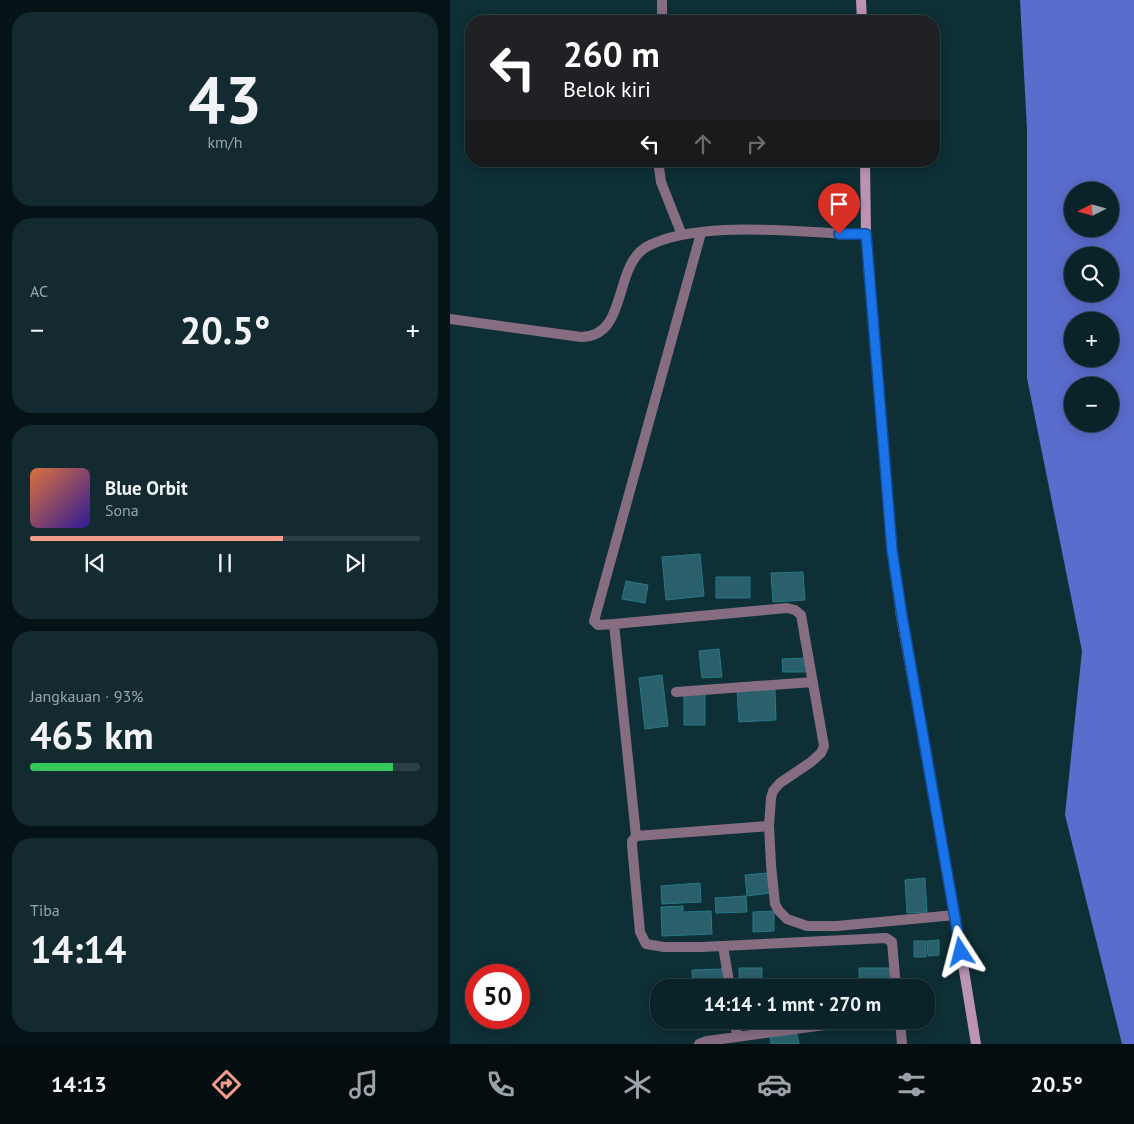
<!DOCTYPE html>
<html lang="id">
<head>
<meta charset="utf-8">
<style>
	body { margin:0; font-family:"PT Sans",sans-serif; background:#132b30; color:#f1f3f6; height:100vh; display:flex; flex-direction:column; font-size:19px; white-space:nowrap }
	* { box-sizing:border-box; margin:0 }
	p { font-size:16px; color:#99a4a8 }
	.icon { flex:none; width:28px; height:28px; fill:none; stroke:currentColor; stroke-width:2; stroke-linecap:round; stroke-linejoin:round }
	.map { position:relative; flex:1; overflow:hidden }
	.details { display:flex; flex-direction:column; gap:12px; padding:12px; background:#061316; width:450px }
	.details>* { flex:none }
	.banner { position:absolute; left:15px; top:15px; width:475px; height:152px; border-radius:20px; box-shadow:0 2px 12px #0003,0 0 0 1px #2a4045; background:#202124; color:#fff; overflow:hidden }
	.needle { width:32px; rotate:264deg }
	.fabs { position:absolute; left:614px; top:182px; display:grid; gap:10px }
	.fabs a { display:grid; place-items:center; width:55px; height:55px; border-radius:50%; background:#0a2328; box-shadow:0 2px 12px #0003,0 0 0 1px #2a4045; font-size:25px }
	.speed { position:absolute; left:15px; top:964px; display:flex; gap:10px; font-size:25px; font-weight:700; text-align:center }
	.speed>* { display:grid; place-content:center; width:65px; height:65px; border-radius:50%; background:#0a2328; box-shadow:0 2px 12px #0003,0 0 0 1px #2a4045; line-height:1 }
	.speed .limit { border:8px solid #d22; background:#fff; color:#111 }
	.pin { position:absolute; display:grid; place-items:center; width:42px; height:42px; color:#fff; margin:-51px -21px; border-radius:50% 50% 50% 0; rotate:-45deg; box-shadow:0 0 5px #0007 }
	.pin .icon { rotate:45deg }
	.me { position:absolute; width:55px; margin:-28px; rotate:351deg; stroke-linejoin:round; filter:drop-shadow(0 0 4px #0008) }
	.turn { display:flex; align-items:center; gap:18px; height:105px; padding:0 15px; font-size:22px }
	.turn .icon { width:65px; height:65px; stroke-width:2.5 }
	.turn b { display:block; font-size:35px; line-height:42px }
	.lanes { display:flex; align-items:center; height:48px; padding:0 15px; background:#0003; justify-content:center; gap:25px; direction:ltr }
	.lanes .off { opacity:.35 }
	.big { font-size:38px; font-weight:700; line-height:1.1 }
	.details .tile { flex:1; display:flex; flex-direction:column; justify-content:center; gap:8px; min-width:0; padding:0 18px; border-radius:20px; background:#132b30 }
	.details .dial { align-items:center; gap:0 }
	.dial b { font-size:65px; line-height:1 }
	.song { display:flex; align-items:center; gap:15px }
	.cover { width:60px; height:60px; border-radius:8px; background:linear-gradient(135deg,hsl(20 70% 55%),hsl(250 70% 35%)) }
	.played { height:5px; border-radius:2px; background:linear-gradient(90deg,#f49d8b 65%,#2a4045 65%) }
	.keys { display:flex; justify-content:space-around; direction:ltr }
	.heat { display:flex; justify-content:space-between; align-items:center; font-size:28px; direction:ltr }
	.charge { height:8px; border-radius:4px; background:linear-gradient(90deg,#34c759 93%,#2a4045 0) }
	.trip { position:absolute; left:200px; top:979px; width:285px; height:50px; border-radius:20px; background:#0a2328; box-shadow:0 2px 12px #0003,0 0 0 1px #2a4045; font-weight:700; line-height:50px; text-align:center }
	.dock { display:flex; height:80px; justify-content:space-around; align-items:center; background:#040e10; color:#99a4a8 }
	.dock .icon { width:35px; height:35px }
	.dock .selected { color:#f49d8b }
	.dock b { font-size:22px; color:#f1f3f6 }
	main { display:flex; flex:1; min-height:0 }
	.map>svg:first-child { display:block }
	.water { fill:#5a6ccc; fill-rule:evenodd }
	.building { fill:#2a606b; stroke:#267989 }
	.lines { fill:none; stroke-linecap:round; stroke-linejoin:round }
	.street { stroke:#876d82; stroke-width:10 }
	.secondary { stroke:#bc93b5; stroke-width:10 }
	.route-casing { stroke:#114b97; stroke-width:12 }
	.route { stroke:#1a73e8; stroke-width:9 }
</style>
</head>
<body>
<main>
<section class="details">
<div class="tile dial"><b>43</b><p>km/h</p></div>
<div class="tile"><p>AC</p>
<div class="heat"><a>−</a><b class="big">20.5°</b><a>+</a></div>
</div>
<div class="tile">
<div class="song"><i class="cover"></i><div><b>Blue Orbit</b><p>Sona</p></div></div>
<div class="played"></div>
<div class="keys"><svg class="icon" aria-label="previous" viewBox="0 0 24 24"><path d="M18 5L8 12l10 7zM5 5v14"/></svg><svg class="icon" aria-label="pause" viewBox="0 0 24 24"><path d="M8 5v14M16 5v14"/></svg><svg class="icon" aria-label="next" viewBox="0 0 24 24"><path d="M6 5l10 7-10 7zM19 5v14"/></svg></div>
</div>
<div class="tile"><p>Jangkauan · 93%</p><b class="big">465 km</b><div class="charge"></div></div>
<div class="tile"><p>Tiba</p><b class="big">14:14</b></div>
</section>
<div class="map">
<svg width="684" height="1044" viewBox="0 0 684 1044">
	<rect width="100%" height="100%" fill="#0d2f35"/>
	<path class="water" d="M570 0H684V1044H672L615 815 632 651 577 378V130ZM622 191H660V229H622ZM622 256H660V294H622ZM622 321H660V359H622ZM622 386H660V424H622Z"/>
	<path class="building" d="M250 554 254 596 216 600 212 557Z
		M353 572 355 600 323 602 321 573Z
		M266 577H300V598H266Z
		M176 581 198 585 195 603 172 599Z
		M269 649 272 677 252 678 249 651Z
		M357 658V672H333L332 659Z
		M212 675 218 726 195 729 189 678Z
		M325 690 326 720 289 722 287 691Z
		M234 694H255V725H234Z
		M318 873 320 893 297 896 295 875Z
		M475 878 477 912 457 913 455 880Z
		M250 883 251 902 212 904 211 886Z
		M296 896 297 912 266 913 265 898Z
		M233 906V912L261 911 262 934 212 936 211 907Z
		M324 911V931L303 932V912Z
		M489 940V955L478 956 477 941Z
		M464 941H476V957H464Z
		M289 968H312V987L289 988Z
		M409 968H442V988H409Z
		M272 969V988H243L242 970Z
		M347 1034 349 1044H321L320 1038Z"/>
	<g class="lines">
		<path class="street" d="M212 21V0
			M208 161 211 182 232 235
			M251 233 144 621 148 625 164 624 337 608 345 610 351 615 374 746 371 753 361 762 330 783 323 791 321 798 319 826 321 865 325 904 329 911 337 919 357 926H387L505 915
			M0 319 131 337C179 337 162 265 198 246 252 218 355 234 416 234
			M164 624 186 836
			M226 692 363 682
			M319 826 186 836 182 841V845L190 932 196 944 214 947H251L436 938 442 942 446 988
			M273 946 280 988
			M285 1020 287 1037
			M450 1020 452 1044
			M249 1044 257 1041 390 1023 442 1020"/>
		<path class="secondary" d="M411 0 412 21
			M415 161 416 234 442 550 451 616 505 915 526 1044"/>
	</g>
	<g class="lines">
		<defs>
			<path id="route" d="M389 234H416L442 550 452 616 511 952"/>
		</defs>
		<use href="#route" class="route-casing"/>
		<use href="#route" class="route"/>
	</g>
</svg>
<div class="fabs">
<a><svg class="needle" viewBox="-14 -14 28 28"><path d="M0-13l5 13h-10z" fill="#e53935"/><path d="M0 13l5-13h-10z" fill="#99a4a8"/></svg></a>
<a><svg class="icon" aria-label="search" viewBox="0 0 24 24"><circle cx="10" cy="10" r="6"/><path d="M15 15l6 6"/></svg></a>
<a>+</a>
<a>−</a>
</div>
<div class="speed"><div class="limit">50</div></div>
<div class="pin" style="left:389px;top:234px;background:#d93025"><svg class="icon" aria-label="arrive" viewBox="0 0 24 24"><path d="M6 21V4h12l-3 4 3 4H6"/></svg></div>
<svg class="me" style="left:511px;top:952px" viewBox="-20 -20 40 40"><path d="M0-17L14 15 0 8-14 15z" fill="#1a73e8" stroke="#fff" stroke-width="4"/></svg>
<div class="trip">14:14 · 1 mnt · 270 m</div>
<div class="banner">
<div class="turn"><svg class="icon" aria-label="left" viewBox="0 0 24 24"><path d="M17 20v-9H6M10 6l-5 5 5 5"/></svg><div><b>260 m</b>Belok kiri</div></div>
<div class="lanes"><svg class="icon" aria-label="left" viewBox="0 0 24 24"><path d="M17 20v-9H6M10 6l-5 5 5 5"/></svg><svg class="icon off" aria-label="ahead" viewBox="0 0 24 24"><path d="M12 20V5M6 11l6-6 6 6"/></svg><svg class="icon off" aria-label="right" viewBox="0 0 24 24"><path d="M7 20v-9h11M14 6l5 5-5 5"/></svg></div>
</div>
</div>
</main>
<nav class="dock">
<b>14:13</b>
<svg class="icon selected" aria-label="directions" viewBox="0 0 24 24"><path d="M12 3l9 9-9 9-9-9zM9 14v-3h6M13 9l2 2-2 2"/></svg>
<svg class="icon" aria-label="music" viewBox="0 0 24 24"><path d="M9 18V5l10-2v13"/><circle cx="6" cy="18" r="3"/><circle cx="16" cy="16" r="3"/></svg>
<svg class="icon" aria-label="phone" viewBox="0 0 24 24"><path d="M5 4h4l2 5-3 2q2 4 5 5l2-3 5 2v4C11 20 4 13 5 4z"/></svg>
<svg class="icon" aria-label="climate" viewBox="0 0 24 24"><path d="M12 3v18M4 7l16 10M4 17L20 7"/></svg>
<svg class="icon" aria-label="car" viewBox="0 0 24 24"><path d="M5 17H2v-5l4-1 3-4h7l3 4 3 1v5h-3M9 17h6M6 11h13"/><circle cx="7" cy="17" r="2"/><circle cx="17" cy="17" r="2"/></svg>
<svg class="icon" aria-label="filters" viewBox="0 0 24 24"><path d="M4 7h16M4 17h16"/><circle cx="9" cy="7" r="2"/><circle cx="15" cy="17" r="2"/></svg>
<b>20.5°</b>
</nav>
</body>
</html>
